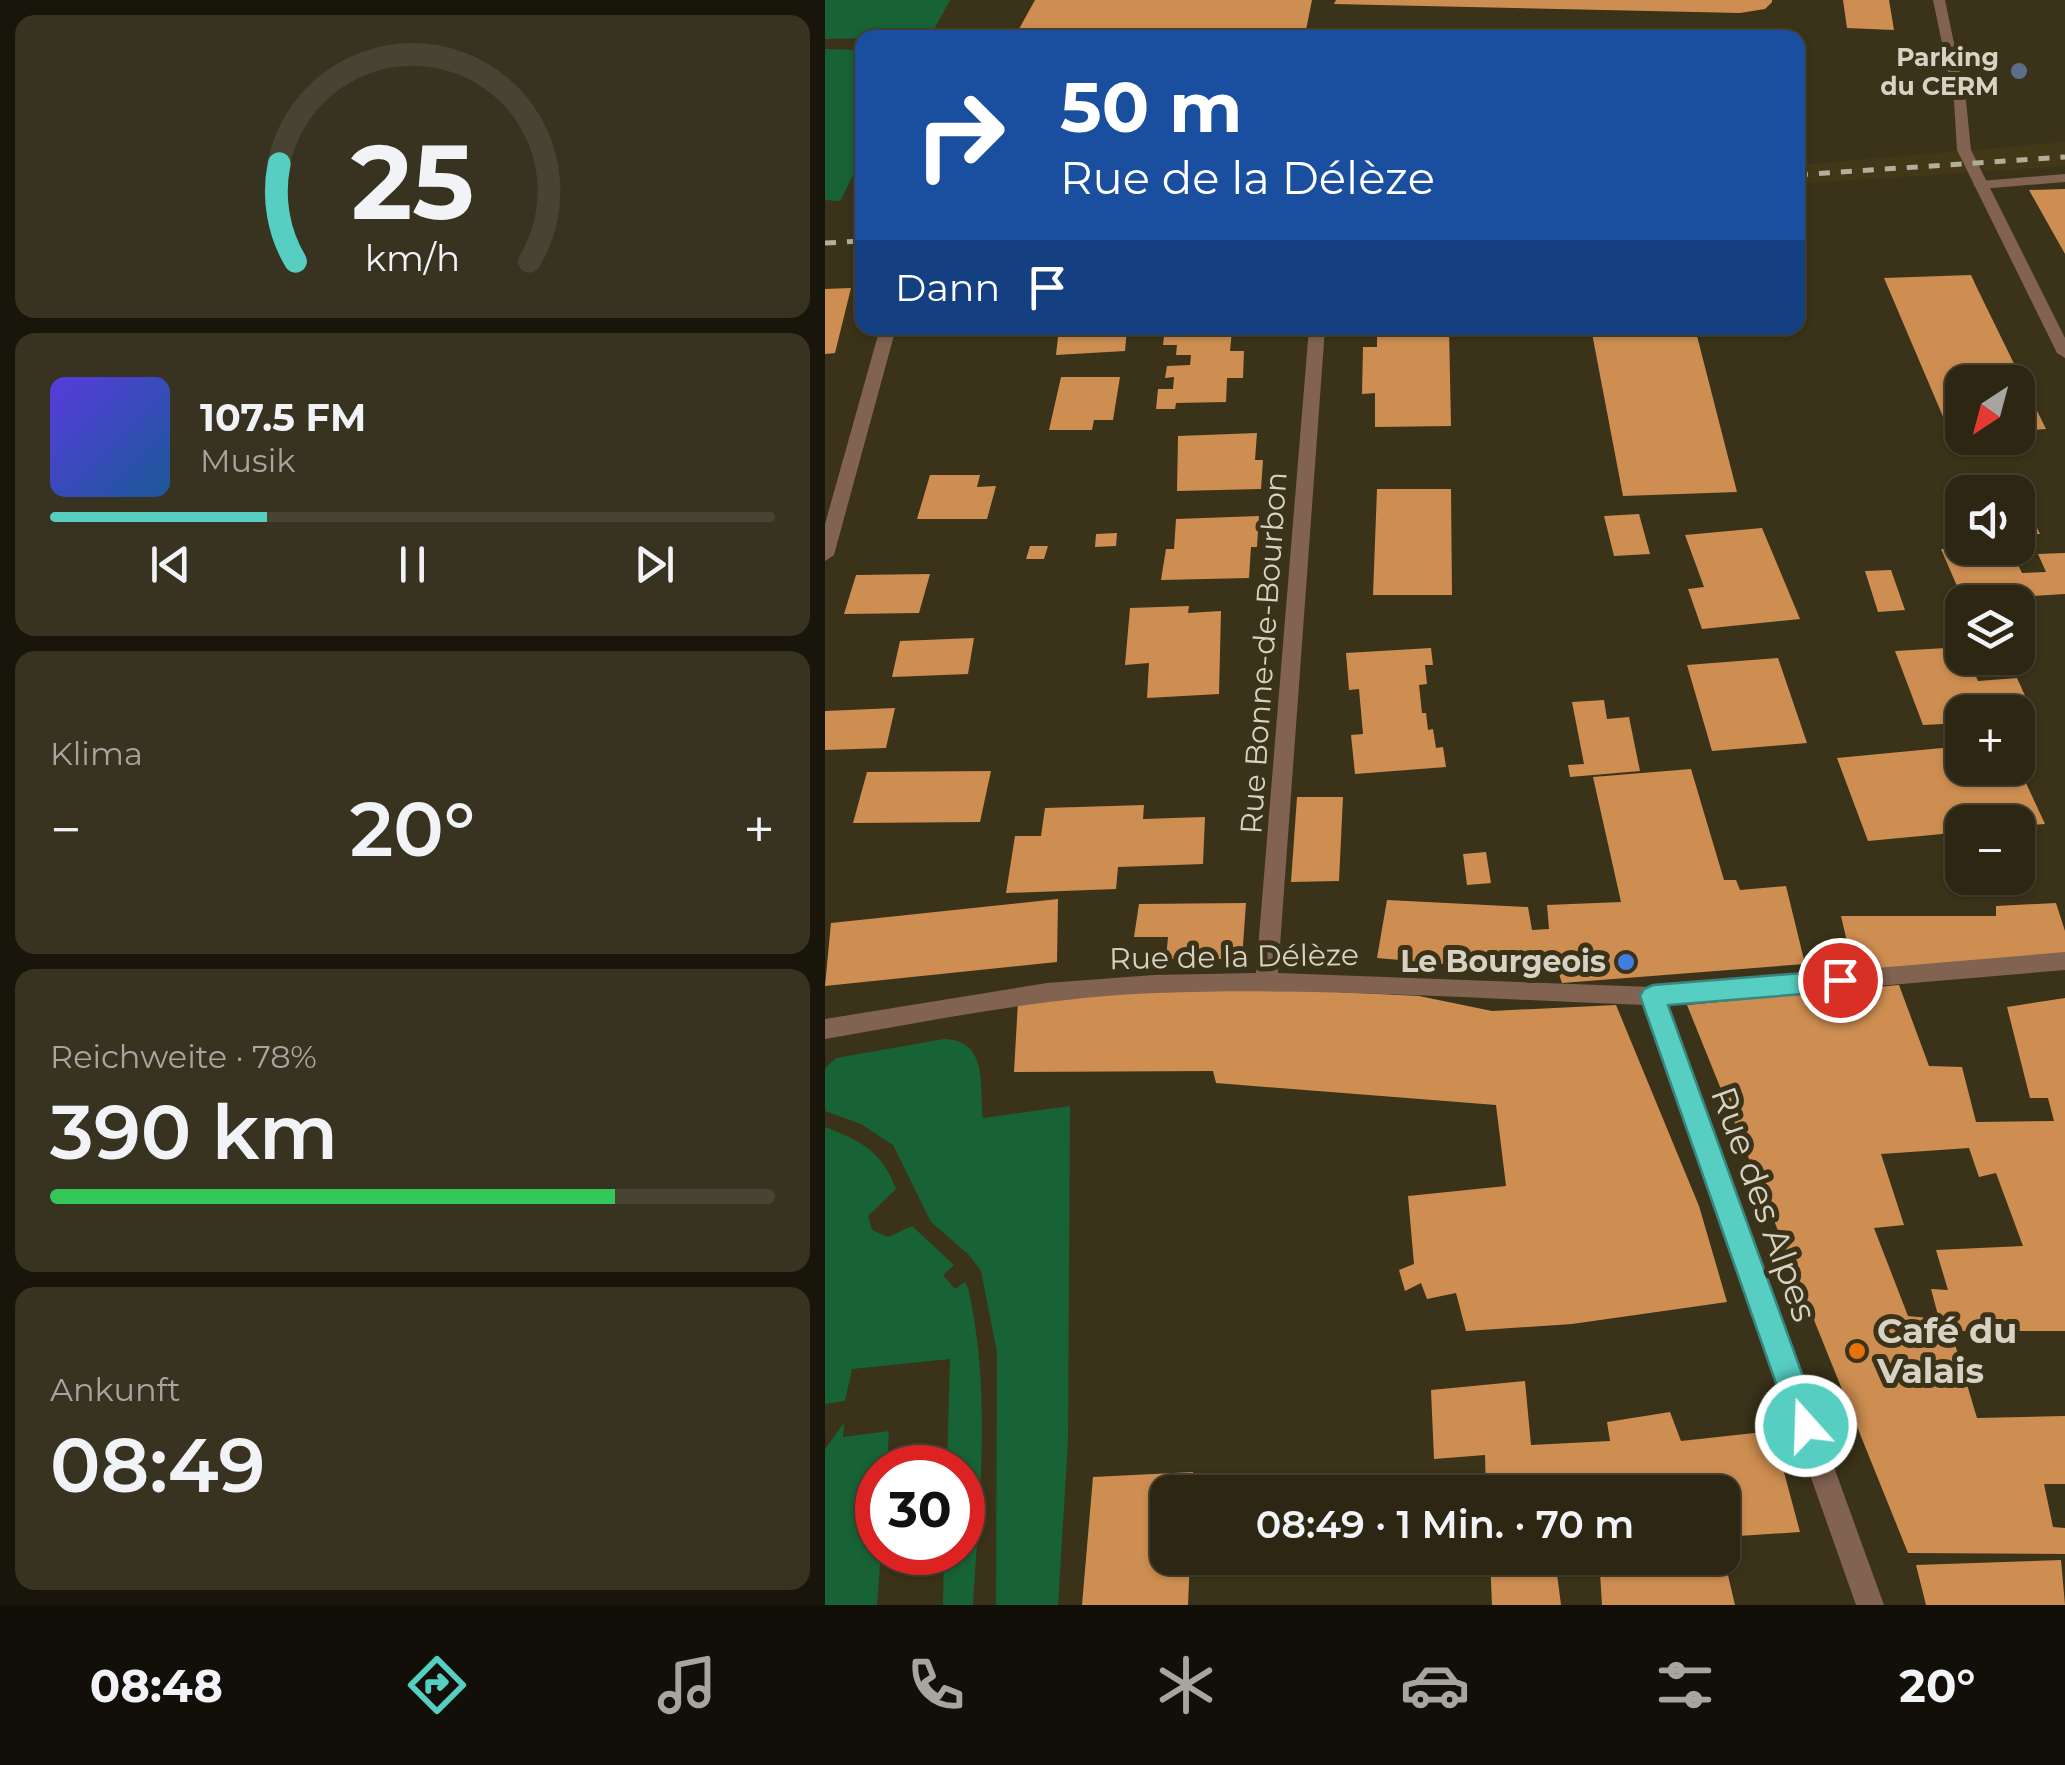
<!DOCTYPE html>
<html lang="de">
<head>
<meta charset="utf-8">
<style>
	body { margin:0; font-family:Montserrat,sans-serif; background:#383221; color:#f1f3f6; height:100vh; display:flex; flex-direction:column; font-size:38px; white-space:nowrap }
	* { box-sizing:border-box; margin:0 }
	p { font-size:32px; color:#a6a5a0 }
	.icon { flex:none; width:55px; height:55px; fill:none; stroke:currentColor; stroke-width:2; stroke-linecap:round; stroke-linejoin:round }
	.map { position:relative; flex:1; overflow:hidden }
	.drawer { display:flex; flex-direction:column; gap:15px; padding:15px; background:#18150a; width:825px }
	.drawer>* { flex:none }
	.hud { position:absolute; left:30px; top:30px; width:950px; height:305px; border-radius:20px; box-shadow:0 2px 8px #0004,0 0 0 2px #484333; background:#1a4fa0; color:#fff; overflow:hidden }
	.needle { width:65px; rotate:216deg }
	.fabs { position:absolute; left:1120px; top:365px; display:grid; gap:20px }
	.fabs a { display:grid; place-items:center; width:90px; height:90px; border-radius:20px; background:#2c2613; box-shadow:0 2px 8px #0004,0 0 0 2px #484333; font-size:50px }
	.speed { position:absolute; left:30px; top:1445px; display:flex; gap:20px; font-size:50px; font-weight:700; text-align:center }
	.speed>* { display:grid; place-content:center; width:130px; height:130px; border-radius:50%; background:#2c2613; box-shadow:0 2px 8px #0004,0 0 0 2px #484333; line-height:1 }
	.speed .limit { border:15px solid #d22; background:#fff; color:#111 }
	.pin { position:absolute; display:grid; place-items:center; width:85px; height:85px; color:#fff; margin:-42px; border:5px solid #fff; border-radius:50%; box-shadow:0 2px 10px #0007 }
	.me { position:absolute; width:110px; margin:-55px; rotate:340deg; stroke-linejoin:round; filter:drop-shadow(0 0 8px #0008) }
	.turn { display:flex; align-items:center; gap:35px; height:210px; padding:0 40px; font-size:45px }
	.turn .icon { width:130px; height:130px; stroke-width:2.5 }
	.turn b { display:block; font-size:70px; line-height:85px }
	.then { display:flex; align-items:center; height:95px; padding:0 40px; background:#0003; gap:20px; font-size:38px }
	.big { font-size:75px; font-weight:600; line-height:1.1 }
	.drawer .card { flex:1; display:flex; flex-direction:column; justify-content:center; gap:15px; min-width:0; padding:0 35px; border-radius:20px; background:#383221 }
	.drawer .dial { align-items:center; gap:0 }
	.dial svg { height:260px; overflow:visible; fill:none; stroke:#484333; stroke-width:7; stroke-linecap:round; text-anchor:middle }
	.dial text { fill:#f1f3f6; stroke:none }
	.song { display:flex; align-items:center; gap:30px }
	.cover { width:120px; height:120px; border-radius:15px; background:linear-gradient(135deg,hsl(250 70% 55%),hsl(210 70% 35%)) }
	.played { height:10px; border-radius:5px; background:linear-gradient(90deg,#57cec2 30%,#484333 30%) }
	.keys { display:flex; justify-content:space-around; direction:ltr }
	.heat { display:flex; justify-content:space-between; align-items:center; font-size:55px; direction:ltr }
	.charge { height:15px; border-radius:8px; background:linear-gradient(90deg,#34c759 78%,#484333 0) }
	.trip { position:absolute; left:325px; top:1475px; width:590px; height:100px; border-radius:20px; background:#2c2613; box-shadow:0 2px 8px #0004,0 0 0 2px #484333; font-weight:600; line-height:100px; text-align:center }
	.menu { display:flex; height:160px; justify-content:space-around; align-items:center; background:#120f08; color:#a6a5a0 }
	.menu .icon { width:70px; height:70px }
	.menu .on { color:#57cec2 }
	.menu b { font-size:45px; color:#f1f3f6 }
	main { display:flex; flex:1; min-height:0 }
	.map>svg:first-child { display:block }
	.built { fill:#423817 }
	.green { fill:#176335 }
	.building { fill:#ce8e51; fill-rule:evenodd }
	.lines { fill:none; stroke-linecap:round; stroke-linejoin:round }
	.service { fill:#826251; fill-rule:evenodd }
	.minor { fill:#826251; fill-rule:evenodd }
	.rail { stroke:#b3ae9c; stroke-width:5; stroke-dasharray:11 11; stroke-linecap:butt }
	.route { fill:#57cec2; stroke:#39867e; stroke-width:2.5 }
	.service-dot { fill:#5c6f8a; stroke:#3a3319; stroke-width:4 }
	.shop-dot { fill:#3f7fe0; stroke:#3a3319; stroke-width:4 }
	.food-dot { fill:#e8710a; stroke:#3a3319; stroke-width:4 }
	.labels { text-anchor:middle; stroke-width:10; stroke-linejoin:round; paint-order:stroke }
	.far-poi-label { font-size:25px; font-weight:bold; fill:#d7d2c3; stroke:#3a3319; text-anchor:end }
	.street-label { font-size:30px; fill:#d7d2c3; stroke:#3a3319 }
	.poi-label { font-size:30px; font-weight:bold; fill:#d7d2c3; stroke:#3a3319; text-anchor:end }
	.near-street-label { font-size:35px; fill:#d7d2c3; stroke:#3a3319 }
	.near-poi-label { font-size:35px; font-weight:bold; fill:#d7d2c3; stroke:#3a3319; text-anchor:start }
</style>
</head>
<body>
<main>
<section class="drawer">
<div class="card dial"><svg viewBox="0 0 100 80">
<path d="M14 69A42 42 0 1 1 86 69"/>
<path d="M14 69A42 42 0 0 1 9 39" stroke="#57cec2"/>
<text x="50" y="56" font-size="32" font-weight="700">25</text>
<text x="50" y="72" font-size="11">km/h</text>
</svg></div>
<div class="card">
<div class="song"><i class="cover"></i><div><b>107.5 FM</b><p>Musik</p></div></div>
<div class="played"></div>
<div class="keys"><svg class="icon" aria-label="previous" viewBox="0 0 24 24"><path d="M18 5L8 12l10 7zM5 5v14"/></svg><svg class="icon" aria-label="pause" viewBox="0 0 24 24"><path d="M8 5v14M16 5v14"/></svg><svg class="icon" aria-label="next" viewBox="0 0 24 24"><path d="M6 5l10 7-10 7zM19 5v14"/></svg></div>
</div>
<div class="card"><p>Klima</p>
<div class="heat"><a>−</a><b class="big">20°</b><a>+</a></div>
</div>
<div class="card"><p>Reichweite · 78%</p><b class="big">390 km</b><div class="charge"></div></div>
<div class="card"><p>Ankunft</p><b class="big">08:49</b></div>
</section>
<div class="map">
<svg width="1240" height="1605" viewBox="0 0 1240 1605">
	<rect width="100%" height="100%" fill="#3a3319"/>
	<path class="built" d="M1240 142V166L973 184V165Z"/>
	<path class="green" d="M0 0H125L105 37 0 39Z
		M0 49 37 50V158L15 201 0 200Z
		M119 1039C164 1041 154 1084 158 1118L245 1106 243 1441 233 1605H171L172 1352 156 1271 144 1255 106 1222 68 1145 36 1124 0 1111V1068L11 1058Z
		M0 1127C36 1141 57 1151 71 1189L43 1216 47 1230 63 1237 87 1226 129 1265 118 1275 130 1289 140 1282 143 1288C167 1391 154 1500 148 1605H118L119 1553 138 1552V1468L122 1467 125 1359 27 1369 20 1401 0 1404Z
		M19 1423 18 1437 64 1431 62 1467 52 1468V1552L56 1553 52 1605H0V1449Z"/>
	<path class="building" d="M210 0H487L481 30H534L533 34H543V31L598 32 597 38H189Z
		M511 0H947V2L940 9 915 13 509 4Z
		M1018 0H1064L1069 30 1022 28Z
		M1240 189V254L1204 190Z
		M1146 275 1152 288 1221 429 1192 431V382H1138V433H1125L1059 278Z
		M26 288 10 353 0 354V289Z
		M234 328H302L300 351 231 355Z
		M340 328 407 330 405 351H419L418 378H402L401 402 351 403 350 409H331L333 389H348L349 377 340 378 342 366 365 365 366 355H351L352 345H338Z
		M552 328H624L626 426 550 427V393L537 394 538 347H552Z
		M766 328H870L912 492 798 496Z
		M236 377H295L288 420H269L267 430H224Z
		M432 433 430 460H438L436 489 352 491 353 436Z
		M105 475H155L152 487 171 486 162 519H92Z
		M552 489H626L627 595H548Z
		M1192 510H1203L1215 534 1192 535Z
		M814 514 825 554 789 556 779 516Z
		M434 516 432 547H426L424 578 336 580 341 549H349L351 519Z
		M937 528 975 619 877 629 863 589 879 587 860 535Z
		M292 533 291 546 270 547 271 534Z
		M205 546H223L219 559H201Z
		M1185 548 1197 573 1221 572 1213 554 1240 553V594L1138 600 1116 549Z
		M1066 570 1080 610 1053 612 1040 571Z
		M105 574 94 613 19 614 31 575Z
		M364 606 363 613 396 611 394 694 322 698 324 663 300 665 305 608Z
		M149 638 143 674 67 677 75 641Z
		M1138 647V658H1143L1153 681 1192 678 1210 718 1192 719V712H1138V723L1098 725 1070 651Z
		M606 648 608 665H600L602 684 594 685 597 713H601L603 730 608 729 611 748 618 747 621 767 530 774 526 735 538 734 534 689 524 690 521 653Z
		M953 658 982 743 887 751 862 665Z
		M779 700 782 719 804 717 815 771 745 777 743 765 759 764 747 702Z
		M70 708 61 748 0 750V711Z
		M1138 746V768H1194L1220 824 1192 826V822H1138V832L1043 841 1012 758Z
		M866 769 899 880H911L915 890 961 886 980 964 737 983 734 974 552 958 562 900 703 907 707 930 724 929 722 905 796 902 768 777Z
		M166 771 155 822 28 823 42 772Z
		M472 797H518L514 881 466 882Z
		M319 805 318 819 380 817 378 864 293 867 291 889 181 893 190 836H216L220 808Z
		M661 852 666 883 642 885 638 854Z
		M233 899 232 962 0 986 6 923Z
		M421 903 417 959H341L343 937H309L314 904Z
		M1231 903 1240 931V953L1029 972 1016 916H1171V906Z
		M1074 985 1104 1066 1137 1067 1151 1122 1229 1121 1223 1098H1205L1182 1007 1240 998V1331H1126L1152 1418 1240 1416V1484H1219L1228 1527 1240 1528V1554L1083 1553 862 1005ZM1144 1148 1154 1177 1171 1173 1198 1246 1111 1250 1123 1290 1106 1289 1114 1319 1083 1316 1049 1228 1079 1225 1056 1154Z
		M386 986 594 996 667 1011 791 1005 874 1206 902 1302 747 1324 641 1331 631 1293 602 1299 596 1283 580 1291 574 1270 589 1264 583 1196 681 1186 671 1105 391 1083 388 1071 189 1072 193 1001Z
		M700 1381 706 1445 785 1441 782 1422 845 1412 856 1441 948 1431 975 1532 898 1537V1492H661L660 1455 609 1459 606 1390Z
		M368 1472 367 1492H342V1558H365L363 1605H257L268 1477Z
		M665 1558H730L736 1605H667Z
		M1236 1560 1240 1605H1101L1091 1565Z
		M902 1571 910 1605H777L775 1573Z"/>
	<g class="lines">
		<path class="service" d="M1240 174V182L1155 189 1148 185 1155 181Z"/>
		<path class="minor" d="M1108 0H1120L1141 101 1146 150 1240 338V358L1232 353 1132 150 1129 101Z
			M55 328H71L9 555 0 561V524Z
			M484 328H500L453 973 827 987 1240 952V970L841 1004 1059 1605H1031L819 1005C657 999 494 987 332 993 220 997 110 1020 0 1039V1019L222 983 329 975 431 973Z"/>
		<path class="rail" d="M972 175 1240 157
			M0 243 38 241"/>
	</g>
	<path class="route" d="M1015 970 1024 973 1027 980 1024 988 1015 991 843 1005 996 1426 992 1436 981 1441 971 1436 966 1426 815 996 819 989 828 985Z"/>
	<circle class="service-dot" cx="1194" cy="71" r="10"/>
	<circle class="shop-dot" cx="801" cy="962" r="10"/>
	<circle class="food-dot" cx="1032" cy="1351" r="10"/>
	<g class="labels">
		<g class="far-poi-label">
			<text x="1174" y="66">Parking<tspan x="1174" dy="29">du CERM</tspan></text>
		</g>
		<g class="street-label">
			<text transform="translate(439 653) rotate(-86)" y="10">Rue Bonne-de-Bourbon</text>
			<text transform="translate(409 957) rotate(-1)" y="10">Rue de la Délèze</text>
		</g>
		<g class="poi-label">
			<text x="781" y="972">Le Bourgeois</text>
		</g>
		<g class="near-street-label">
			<text transform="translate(939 1204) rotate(70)" y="12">Rue des Alpes</text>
		</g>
		<g class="near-poi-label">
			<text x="1052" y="1343">Café du<tspan x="1052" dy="40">Valais</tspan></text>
		</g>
	</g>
</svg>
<div class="fabs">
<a><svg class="needle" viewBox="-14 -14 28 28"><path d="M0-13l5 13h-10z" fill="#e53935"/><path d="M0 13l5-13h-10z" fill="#a6a5a0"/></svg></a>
<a><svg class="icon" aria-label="sound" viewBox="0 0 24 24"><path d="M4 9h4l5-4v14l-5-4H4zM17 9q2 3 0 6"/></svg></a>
<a><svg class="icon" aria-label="layers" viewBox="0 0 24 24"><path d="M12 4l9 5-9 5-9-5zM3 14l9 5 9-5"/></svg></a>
<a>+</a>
<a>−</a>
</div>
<div class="speed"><div class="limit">30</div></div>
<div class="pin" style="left:1015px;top:980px;background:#d93025"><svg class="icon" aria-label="arrive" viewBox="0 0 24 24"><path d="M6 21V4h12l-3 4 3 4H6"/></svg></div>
<svg class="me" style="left:981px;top:1426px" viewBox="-20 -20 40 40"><circle r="17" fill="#57cec2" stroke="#fff" stroke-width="3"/><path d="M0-11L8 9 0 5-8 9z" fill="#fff"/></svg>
<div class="trip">08:49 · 1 Min. · 70 m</div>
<div class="hud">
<div class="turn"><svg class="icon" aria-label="right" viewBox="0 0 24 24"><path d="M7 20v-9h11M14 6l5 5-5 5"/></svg><div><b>50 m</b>Rue de la Délèze</div></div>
<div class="then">Dann<svg class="icon" aria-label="arrive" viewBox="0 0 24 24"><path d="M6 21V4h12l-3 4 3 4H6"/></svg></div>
</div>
</div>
</main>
<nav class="menu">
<b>08:48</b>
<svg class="icon on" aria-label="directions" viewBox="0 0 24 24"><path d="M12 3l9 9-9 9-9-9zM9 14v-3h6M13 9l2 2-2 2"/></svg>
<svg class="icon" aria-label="music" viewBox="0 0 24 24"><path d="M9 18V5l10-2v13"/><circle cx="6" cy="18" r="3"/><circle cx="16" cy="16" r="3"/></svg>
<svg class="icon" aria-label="phone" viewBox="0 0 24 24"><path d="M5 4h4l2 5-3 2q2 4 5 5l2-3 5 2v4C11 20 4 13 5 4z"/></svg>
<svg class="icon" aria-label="climate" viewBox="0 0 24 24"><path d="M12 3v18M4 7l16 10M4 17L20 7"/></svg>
<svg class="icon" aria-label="car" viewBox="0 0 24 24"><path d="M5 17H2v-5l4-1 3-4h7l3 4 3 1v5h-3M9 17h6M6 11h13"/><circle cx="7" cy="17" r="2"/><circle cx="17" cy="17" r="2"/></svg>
<svg class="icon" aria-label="filters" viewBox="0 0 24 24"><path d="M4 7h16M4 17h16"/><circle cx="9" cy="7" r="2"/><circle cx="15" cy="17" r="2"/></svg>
<b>20°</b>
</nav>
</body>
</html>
